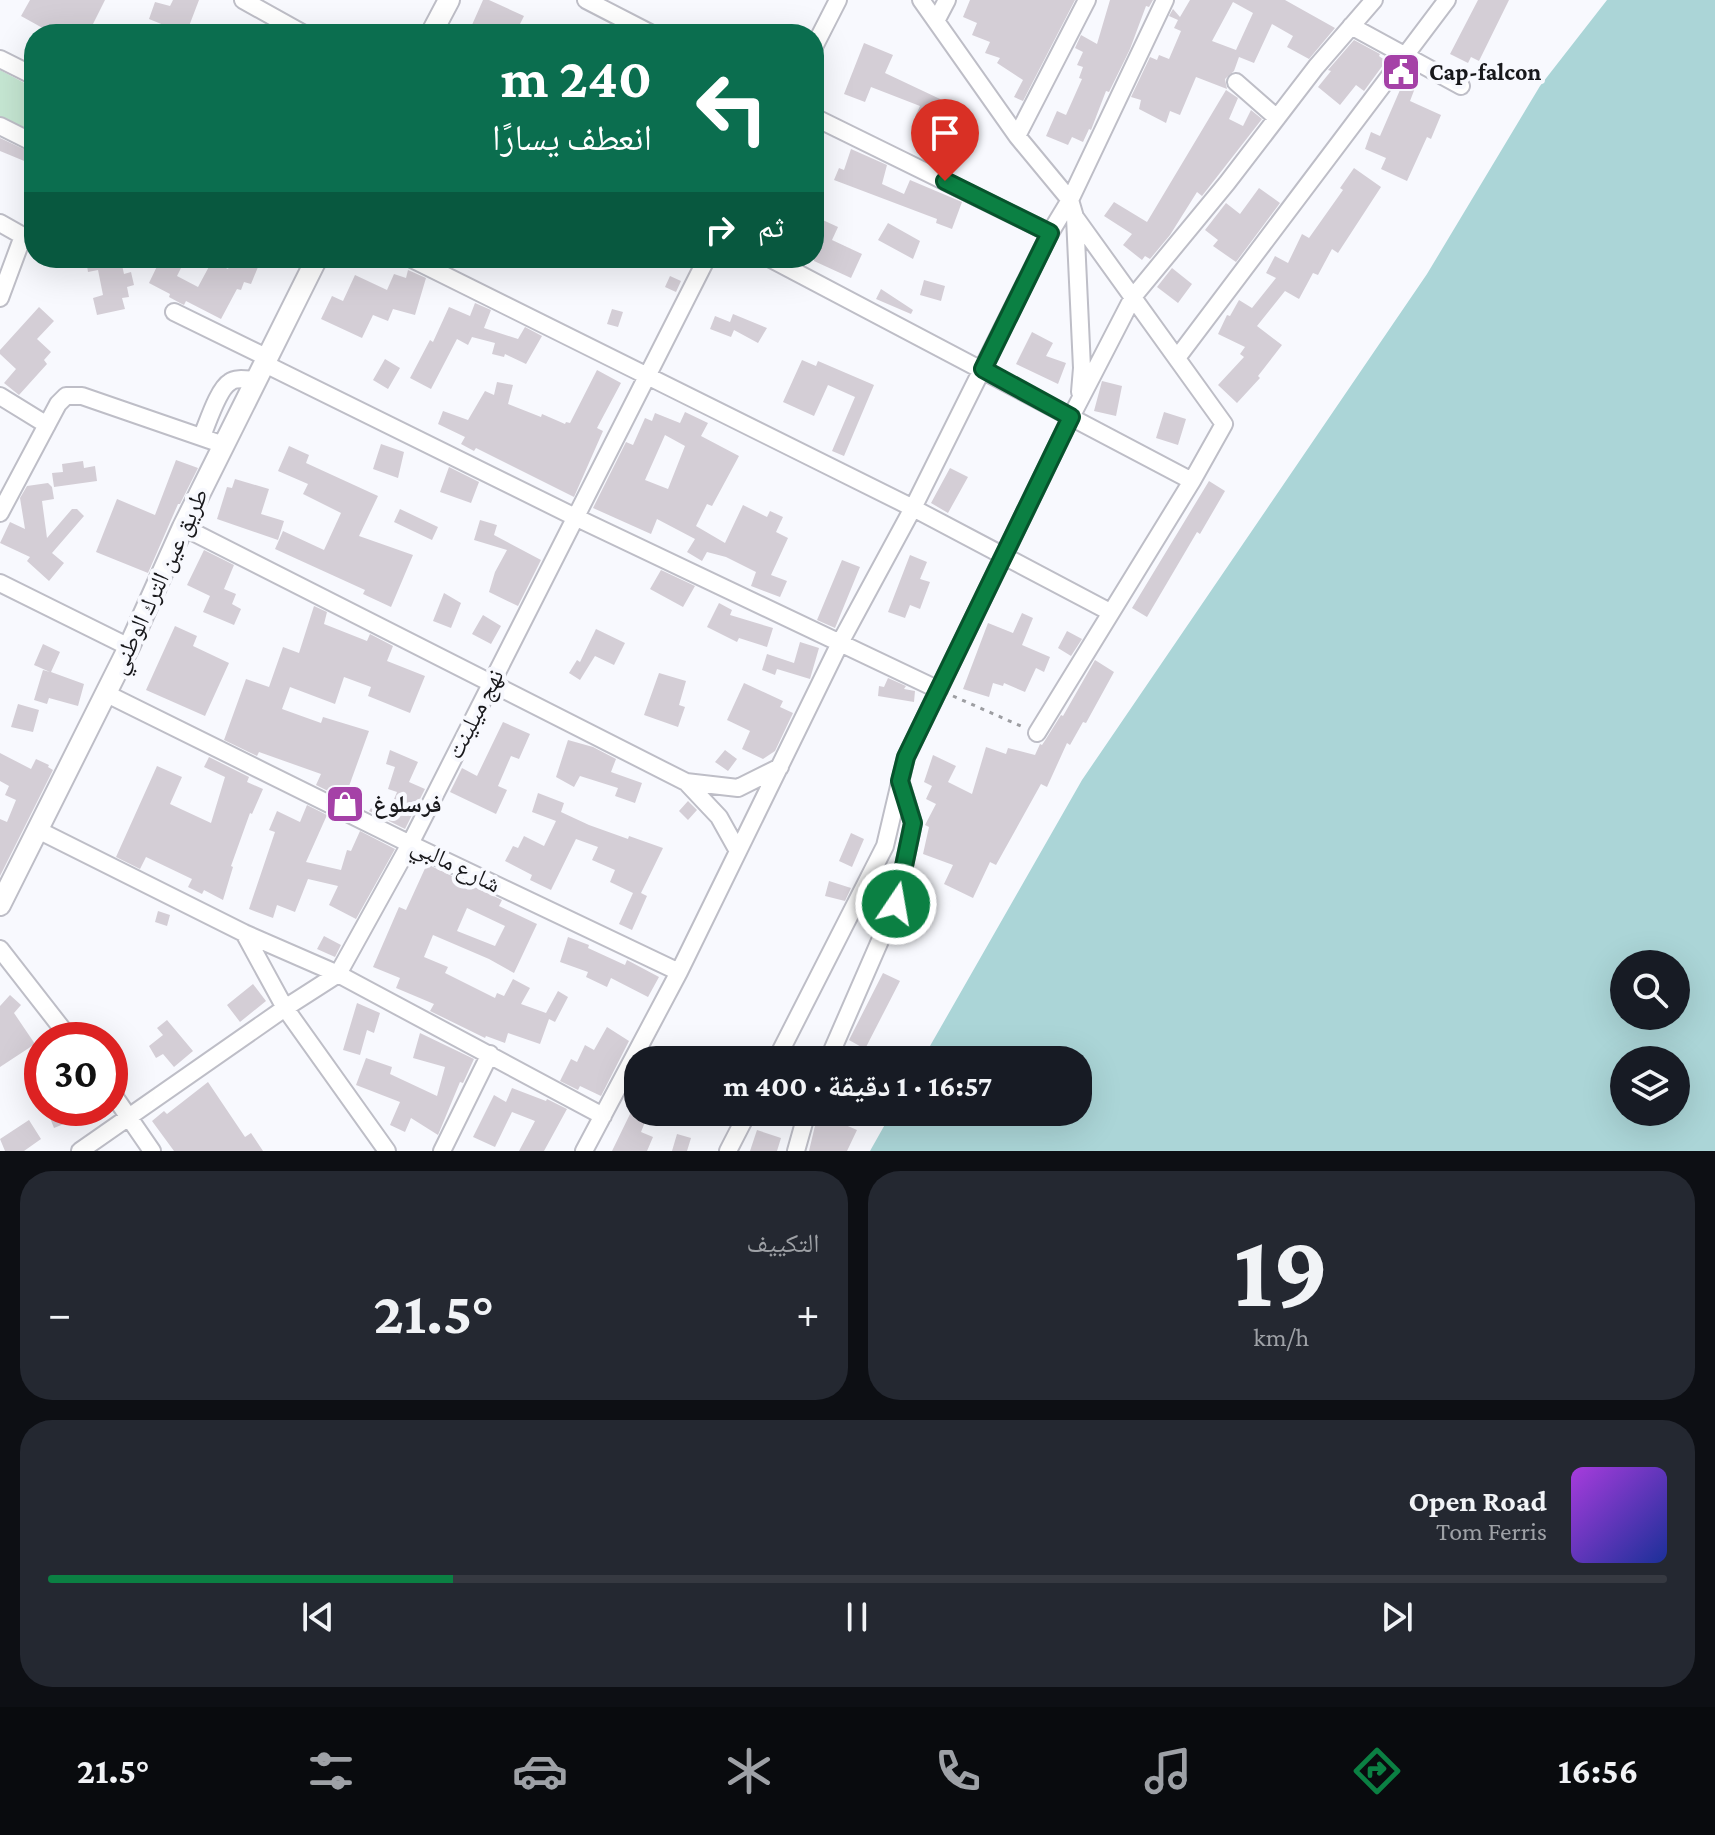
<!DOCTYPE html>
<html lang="ar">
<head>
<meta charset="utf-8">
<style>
	body { margin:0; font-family:"Crimson Pro","Noto Naskh Arabic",serif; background:#242831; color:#f1f3f6; direction:rtl; height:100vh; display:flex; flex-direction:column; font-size:30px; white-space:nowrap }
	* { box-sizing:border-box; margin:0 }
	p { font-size:26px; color:#9ea1a6 }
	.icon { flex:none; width:44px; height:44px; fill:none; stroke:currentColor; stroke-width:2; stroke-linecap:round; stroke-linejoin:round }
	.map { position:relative; height:1151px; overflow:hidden; direction:ltr }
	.drawer { display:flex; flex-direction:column; gap:20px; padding:20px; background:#0d0f14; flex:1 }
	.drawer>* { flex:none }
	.top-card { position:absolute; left:24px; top:24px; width:800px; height:244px; border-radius:32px; box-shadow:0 8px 32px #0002; direction:rtl; background:#0b6e4f; color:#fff; overflow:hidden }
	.buttons { position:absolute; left:1610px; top:950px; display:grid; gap:16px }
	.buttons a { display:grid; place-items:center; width:80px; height:80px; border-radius:50%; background:#171b24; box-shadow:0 8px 32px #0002; font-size:40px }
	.speed { position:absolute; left:24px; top:1022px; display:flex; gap:16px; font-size:40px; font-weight:700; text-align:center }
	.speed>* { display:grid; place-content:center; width:104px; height:104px; border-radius:50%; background:#171b24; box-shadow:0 8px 32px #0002; line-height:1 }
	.speed .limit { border:12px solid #d22; background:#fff; color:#111 }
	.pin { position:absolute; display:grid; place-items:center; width:68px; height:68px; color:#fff; margin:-82px -34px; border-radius:50% 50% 50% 0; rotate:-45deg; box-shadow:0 0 8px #0007 }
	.pin .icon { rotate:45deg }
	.me { position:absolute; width:88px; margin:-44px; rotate:12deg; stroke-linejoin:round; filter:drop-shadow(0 0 6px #0008) }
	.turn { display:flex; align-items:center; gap:28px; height:168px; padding:0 40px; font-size:36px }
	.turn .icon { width:104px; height:104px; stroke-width:2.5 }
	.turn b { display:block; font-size:56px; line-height:68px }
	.then { display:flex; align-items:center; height:76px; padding:0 40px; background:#0003; gap:16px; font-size:30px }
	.big { font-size:60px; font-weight:700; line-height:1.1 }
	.drawer .card { flex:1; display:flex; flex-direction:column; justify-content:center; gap:12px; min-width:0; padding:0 28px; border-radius:32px; background:#242831 }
	.drawer .dial { align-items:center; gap:0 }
	.dial b { font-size:104px; line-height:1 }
	.song { display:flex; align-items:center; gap:24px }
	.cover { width:96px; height:96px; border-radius:12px; background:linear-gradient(135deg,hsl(280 70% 55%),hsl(230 70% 35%)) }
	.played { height:8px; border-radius:4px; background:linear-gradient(90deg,#0b8043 25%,#363941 25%) }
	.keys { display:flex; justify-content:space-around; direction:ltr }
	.heat { display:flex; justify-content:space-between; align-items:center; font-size:44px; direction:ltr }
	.drawer .tiles { flex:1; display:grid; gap:20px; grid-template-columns:1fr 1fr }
	.card:last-child { grid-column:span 2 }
	.trip { position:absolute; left:624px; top:1046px; width:468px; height:80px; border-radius:32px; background:#171b24; box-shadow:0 8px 32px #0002; font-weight:700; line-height:80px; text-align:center; direction:rtl }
	.tab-bar { display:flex; height:128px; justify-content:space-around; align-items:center; background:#090b0e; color:#9ea1a6 }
	.tab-bar .icon { width:56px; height:56px }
	.tab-bar .selected { color:#0b8043 }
	.tab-bar b { font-size:36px; color:#f1f3f6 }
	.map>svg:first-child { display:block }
	.green { fill:#c5e6d2 }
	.water { fill:#abd5d7; fill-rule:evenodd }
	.building { fill:#d4ced6; fill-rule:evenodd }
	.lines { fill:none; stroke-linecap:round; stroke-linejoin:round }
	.minor-casing { stroke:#bebec7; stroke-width:20 }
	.major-casing { stroke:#bebec7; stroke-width:24 }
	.path { stroke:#9d9ea2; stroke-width:3; stroke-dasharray:4 6; stroke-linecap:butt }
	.minor { stroke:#fff; stroke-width:16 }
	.major { stroke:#fff; stroke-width:20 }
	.route-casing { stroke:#07532c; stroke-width:20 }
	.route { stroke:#0b8043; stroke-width:14 }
	.labels { text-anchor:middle; stroke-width:8; stroke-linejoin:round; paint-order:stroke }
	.poi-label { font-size:24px; font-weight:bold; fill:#18181b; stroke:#f8f9fe; text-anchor:start }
	.street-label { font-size:24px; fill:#18181b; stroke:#f8f9fe }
</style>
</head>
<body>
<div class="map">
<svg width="1715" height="1151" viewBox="0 0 1715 1151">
	<rect width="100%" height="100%" fill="#f8f9fe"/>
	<path class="green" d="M0 70 34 88V134L0 116Z"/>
	<path class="water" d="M1607 0H1715V1151H870L892 1112H1078V1060H922L1082 780 1427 274 1540 86ZM1624 964H1676V1016H1624ZM1624 1060H1676V1112H1624Z"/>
	<path class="building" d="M30 0H105L88 34H47L48 31 21 16Z
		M173 0H199L186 34 149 19 155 2 170 6Z
		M483 0H489L524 16 515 34H468Z
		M970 0H1075L1023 101 1014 97 1023 80 997 63 1000 58 985 53 990 42 972 35 977 23 963 17Z
		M1110 0H1153L1149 7 1146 6 1130 49 1109 92 1106 91 1091 130 1089 129 1083 142 1072 137 1068 145 1046 136 1057 111 1066 115 1082 79 1079 78 1083 67 1077 65 1083 52 1075 48 1081 35 1097 44Z
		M1190 0H1285L1335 28 1309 59 1287 47 1293 36 1272 24 1254 63 1239 57 1234 71 1225 79 1227 89 1196 77 1180 115 1170 111 1166 123 1139 109 1141 100 1131 97 1150 57 1157 60 1159 55 1169 59 1181 31 1174 28 1178 20 1169 16 1173 9 1180 17ZM1233 2 1253 13 1236 50 1212 41Z
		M1478 0H1509L1479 61 1471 57 1468 63 1450 54Z
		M1354 40 1380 54 1379 56 1386 61 1364 91 1356 85 1340 105 1318 87 1331 71 1328 70Z
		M864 43 893 55 885 73 957 107 973 120 954 143 934 126 928 138 914 131 920 120 915 117 920 106 871 87 865 102 844 94Z
		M1403 83 1415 88 1410 101 1441 115 1431 139 1427 137 1407 181 1381 169 1386 158 1365 149 1371 132 1380 136Z
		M1226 90 1238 98 1229 119 1243 126 1251 110 1262 119 1202 196 1197 192 1170 235 1150 259 1145 256 1142 260 1123 245 1132 234 1104 216 1114 202 1147 222Z
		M0 138 34 154V165L0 151Z
		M851 149 887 165 882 184 904 194 910 180 962 202 952 229 936 223 937 219 834 180 839 168 844 170Z
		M1354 168 1381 187 1338 253 1332 249 1318 275 1313 273 1299 299 1285 291 1257 326 1282 345 1258 376 1260 378 1237 403 1218 385 1244 357 1240 354 1245 347 1218 334 1227 315 1230 316 1239 300 1252 308 1276 278 1266 273 1275 256 1288 263 1302 234 1309 238 1343 190 1340 188Z
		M1259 188 1280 203 1236 262 1213 246 1218 240 1205 230 1226 203 1240 214Z
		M814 216 838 227 832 240 862 254 851 278 814 261Z
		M888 223 920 241 913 259 878 240Z
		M94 258H128L129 263 122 265 124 274 131 272 134 285 127 287 129 297 122 298 125 309 97 315 93 298 103 295 98 270 88 272 86 260Z
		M161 258H186L177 276 198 287 212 261 228 269 233 258 258 267 251 284 244 282 241 290 237 289 221 319 186 301 184 305 180 303 169 297 170 294 149 283Z
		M1172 268 1192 284 1178 303 1157 287Z
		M408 270 426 278 415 315 393 309 388 321 373 315 362 338 321 319 332 296 343 301 355 275 387 290 394 274 406 278Z
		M670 276 681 281 676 292 665 287Z
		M924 280 945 286 941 301 920 295Z
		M881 289 913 310 911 314 876 299Z
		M475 303 491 310 484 328 518 339 525 327 542 336 526 364 505 354 504 357 492 354 495 343 472 337 468 345 457 339 431 389 410 378 430 340 433 342 449 307 470 316Z
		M39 307 54 321 37 339 51 352 44 360 47 364 19 395 4 383 16 369 0 354V350Z
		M612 309 623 312 618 327 607 324Z
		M733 314 767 328 758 343 734 330 731 337 710 329 715 316 730 322Z
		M1032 332 1053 343 1046 356 1066 363 1058 384 1016 364Z
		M385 359 400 368 388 389 373 380Z
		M802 360 816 366 818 361 874 385 844 456 832 451 855 397 828 385 814 416 783 402Z
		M597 370 621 383 597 428 603 431 574 497 476 448 474 451 461 444 465 437 438 424 443 411 468 420 485 391 494 395 497 382 513 385 508 404 541 417 542 414 565 424 566 422 570 423Z
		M1102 381 1122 386 1116 416 1094 411Z
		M685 412 708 423 701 436 739 456 712 506 707 504 696 526 725 543 743 505 767 517 770 511 783 517 776 532 788 538 771 575 787 581 780 597 751 586 756 572 726 557 707 552 702 561 687 552 695 539 657 519 651 534 593 508 626 442 633 445 645 418 652 421 655 413 680 423ZM665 435 685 446 668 489 645 480Z
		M1164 412 1186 419 1178 445 1156 438Z
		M381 444 404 452 398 478 373 469Z
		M289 446 309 455 306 463 378 496 359 536 413 555 391 607 363 594 365 590 275 549 283 531 324 550 341 513 303 494 308 484 278 471Z
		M176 460 198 468 180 504H178L148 573 96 552 117 499 155 515Z
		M83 461 84 468 95 466 97 481 54 487 52 473 63 472 62 464Z
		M449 467 479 482 471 503 440 492Z
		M950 468 968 477 948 513 931 503Z
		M235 479 269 489 261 514 284 521 278 540 217 519 227 487 232 488Z
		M1209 481 1225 491 1200 534 1197 532 1147 617 1132 608Z
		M48 483 52 487 54 499 42 501 47 538 72 509H77L84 516 52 553 64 563 49 581 27 561 30 557 0 543 10 522 25 529 20 498 27 486Z
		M400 509 438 527 432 540 394 522Z
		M480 520 497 525 494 535 541 560 518 606 489 592 495 572 507 550 474 540Z
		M204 550 234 565 224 589 236 594 232 604 241 609 234 625 203 612 210 596 187 585Z
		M910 555 927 562 920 579 930 582 920 609 910 605 905 618 888 612Z
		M842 560 860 567 835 628 817 620Z
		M661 570 695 586 683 607 650 589Z
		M444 593 461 603 451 628 433 621Z
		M719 603 732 610 730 615 773 628 767 647 739 638 737 642 707 627Z
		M314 606 327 612 324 624 367 641 370 634 393 646 387 661 425 676 410 713 368 696 371 687 344 677 335 704 290 687 282 709 321 723 323 717 369 731 348 789 340 786 336 795 316 785 321 774 259 752 257 756 224 740 246 679 269 687 283 647 299 653Z
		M1022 613 1033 618 1022 645 1050 657 1044 672 1036 668 1025 692 1004 683 1003 686 993 683 989 697 963 689 988 623 1013 633Z
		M483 615 501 626 491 644 472 634Z
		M175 626 197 636 193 646 229 663 205 716 146 690Z
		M596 629 625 643 614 665 595 656 580 680 569 673 577 660 580 662Z
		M1067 631 1082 639 1071 656 1058 648Z
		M800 642 819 648 810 679 777 669 775 675 762 670 767 654 794 663Z
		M43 644 60 652 51 672 84 684 78 706 49 698 47 704 34 700 43 670 50 672 34 665Z
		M1095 660 1114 672 1086 723 1083 722 1070 745 1067 743 1047 787 1041 784 996 865 990 862 973 898 944 884 953 865 923 854 929 827 925 825 936 804 926 799 932 786 924 782 933 755 956 766 948 782 972 794 986 747 1006 754 1008 748 1035 755 1040 744 1042 745 1046 739 1061 715 1063 716Z
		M659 673 686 681 679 705 685 707 678 727 644 715Z
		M888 678 906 686 904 689 915 691 914 702 878 696 879 686 884 687Z
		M744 683 783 701 780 707 793 713 775 751 763 759 742 749 750 731 727 720Z
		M18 704 39 710 33 732 11 727Z
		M503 722 530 734 519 759 511 756 498 786 507 790 496 814 450 792 462 768 477 776Z
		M568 740 593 747 616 759 611 772 642 783 635 803 615 796 618 788 580 776 574 787 556 777Z
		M390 750 418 762 409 782 425 789 405 829 369 811 371 808 387 816 397 792 388 789 395 767 386 764Z
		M725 750 737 759 728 771 715 762Z
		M0 753 31 769 36 759 49 765 48 767 53 770 0 876V819L7 822 16 800 5 795 9 786 0 781Z
		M209 757 249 777 247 782 263 789 252 814 250 813 231 866 233 867 223 900 204 890 202 894 188 887 192 879 146 857 140 869 116 857 157 766 182 777 170 804 211 823 225 777 204 767Z
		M538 793 564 803 561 812 589 825 628 839 629 836 663 848 641 893 647 896 632 930 619 924 633 893 610 882 615 870 592 860 598 847 576 839 551 890 530 880 532 875 505 861 513 846 518 848 524 836 544 846 556 821 532 812Z
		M688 801 697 810 688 820 679 811Z
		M307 805 327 815 306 862 341 870 347 850 351 851 360 831 395 849 356 919 329 905 338 886 308 879 295 912 277 905 273 918 249 909 275 832 269 830 277 811 300 822Z
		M851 833 864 839 852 867 839 861Z
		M427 864 502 900 499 906 537 924 514 973 489 959 433 935 424 957 448 967 445 973 495 998 497 993 504 996 513 979 530 988 521 1004 546 1013 558 991 568 997 555 1022 549 1019 540 1044 508 1033 505 1043 486 1036 485 1038 430 1011 434 1004 396 988 400 978 373 967 399 907 406 910ZM467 908 505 926 495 946 457 931Z
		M829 881 851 888 845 901 825 896Z
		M158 911 170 915 167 926 155 922Z
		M324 936 341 945 335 957 317 949Z
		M568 937 589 945 588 948 625 965 627 960 659 977 648 997 611 978 607 987 586 977 588 972 560 962Z
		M883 973 900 981 865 1049 849 1040Z
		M253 984 266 1001 240 1022 227 1005Z
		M10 995 21 1005 14 1013 35 1044 0 1067V1006Z
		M357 1003 380 1013 374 1033 367 1030 360 1055 343 1050Z
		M167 1020 193 1051 174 1067 163 1054 156 1058 149 1046 163 1035 157 1028Z
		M607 1027 629 1041 601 1096 580 1086 578 1090 560 1081 571 1059 577 1062 585 1045 594 1050Z
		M420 1033 474 1059 463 1083 460 1082 438 1135 411 1118 405 1132 390 1125 400 1102 356 1085 366 1058 392 1067 390 1074 437 1096 445 1067 413 1058Z
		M715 1046 754 1057 753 1060H711Z
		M208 1082 245 1137 251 1133 263 1151H174L152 1121 164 1111 167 1114Z
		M512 1088 546 1101 547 1099 567 1109 544 1151H519L535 1121 512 1112 495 1147 473 1137 494 1095 506 1102Z
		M46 1108H65L71 1121 54 1128Z
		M631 1112H649L641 1132 653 1137 647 1151H612Z
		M818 1113 857 1130 847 1151H809Z
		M29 1120 41 1139 24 1151H5L0 1139Z
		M757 1130 781 1138 777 1151H750Z
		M677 1134 691 1138 687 1151H672Z"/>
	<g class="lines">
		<defs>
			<path id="minor" d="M243 0 304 34
				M586 0 652 34
				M921 0 1017 136 1070 200 1075 217 1224 424 1192 481 1037 733
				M936 21 947 0
				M1351 26 1461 86
				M814 47 838 0
				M0 59 34 76
				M1236 82 1277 118
				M814 117 1050 233
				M0 126 34 143
				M1017 136 1087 0
				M1075 217 1082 368 1080 392
				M0 223 23 236H32
				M410 258 913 508 1110 612
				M769 258 1192 481
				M0 298 23 236
				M174 312 268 358
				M1177 358 1447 0
				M265 364 575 517 939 690
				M0 396 47 425
				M202 436C208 422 218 389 230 382 236 377 249 380 257 380
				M0 513 58 404 66 396H82L224 445
				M183 527 686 782 738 788 780 767
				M0 583 129 647
				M105 693 410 844 679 972
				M686 782 719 817 738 851
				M38 830 244 933 338 974 603 1116
				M244 933 285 1008 387 1151
				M0 949 71 1040
				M776 1060 885 846 906 757 1071 417 1133 297 1227 183 1316 67 1374 0
				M828 1060 896 904 913 823 901 783
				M110 1090 152 1151
				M80 1151 285 1008 338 974 410 844 707 258
				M442 1151 490 1054
				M584 1151 679 972 841 641 913 508 1050 233 1070 200 1165 0
				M728 1151 748 1112
				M796 1151 807 1112"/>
			<path id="major" d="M431 34 449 0
				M0 905 129 647 183 527 317 258"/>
		</defs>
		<use href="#minor" class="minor-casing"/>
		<use href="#major" class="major-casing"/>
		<path class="path" d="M953 696 1023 727"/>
		<use href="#minor" class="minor"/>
		<use href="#major" class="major"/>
	</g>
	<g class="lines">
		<defs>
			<path id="route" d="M896 904 913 823 900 781 906 757 1071 417 983 369 1050 233 945 181"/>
		</defs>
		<use href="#route" class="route-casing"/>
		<use href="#route" class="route"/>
	</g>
	<defs>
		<symbol id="civic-square" viewBox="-11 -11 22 22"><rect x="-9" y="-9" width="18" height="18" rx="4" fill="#a541a7" stroke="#f8f9fe"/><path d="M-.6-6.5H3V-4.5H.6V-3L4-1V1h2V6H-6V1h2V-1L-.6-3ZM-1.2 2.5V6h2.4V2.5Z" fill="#fff"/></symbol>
		<symbol id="shop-square" viewBox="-11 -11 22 22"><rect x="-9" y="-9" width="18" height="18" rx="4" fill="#a541a7" stroke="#f8f9fe"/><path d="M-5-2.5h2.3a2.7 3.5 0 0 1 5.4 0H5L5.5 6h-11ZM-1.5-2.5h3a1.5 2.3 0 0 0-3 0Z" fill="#fff"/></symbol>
	</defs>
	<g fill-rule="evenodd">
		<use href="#civic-square" x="1379" y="50" width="44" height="44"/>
		<use href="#shop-square" x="323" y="782" width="44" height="44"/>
	</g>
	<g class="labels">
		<g class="poi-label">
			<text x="1429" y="80">Cap-falcon</text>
			<text x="373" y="812">فرسلوغ</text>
		</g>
		<g class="street-label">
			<text transform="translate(159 581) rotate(-65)" y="8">طريق عين الترك الوطني</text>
			<text transform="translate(475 714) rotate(-63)" y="8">نهج ميلينت</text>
			<text transform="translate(456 865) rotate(26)" y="8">شارع مالبي</text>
		</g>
	</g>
</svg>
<div class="buttons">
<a><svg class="icon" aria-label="search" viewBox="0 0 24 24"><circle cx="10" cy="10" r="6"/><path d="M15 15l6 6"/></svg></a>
<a><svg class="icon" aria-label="layers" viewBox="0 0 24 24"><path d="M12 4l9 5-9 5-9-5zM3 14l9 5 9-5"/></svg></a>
</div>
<div class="speed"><div class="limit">30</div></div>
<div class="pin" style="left:945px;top:181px;background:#d93025"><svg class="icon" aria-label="arrive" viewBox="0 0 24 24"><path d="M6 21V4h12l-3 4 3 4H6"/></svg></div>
<svg class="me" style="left:896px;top:904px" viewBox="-20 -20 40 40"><circle r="17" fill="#0b8043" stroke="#fff" stroke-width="3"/><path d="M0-11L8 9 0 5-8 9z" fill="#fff"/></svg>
<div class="trip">16:57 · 1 دقيقة · 400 m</div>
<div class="top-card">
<div class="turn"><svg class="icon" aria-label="left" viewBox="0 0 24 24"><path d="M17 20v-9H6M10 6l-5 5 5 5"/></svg><div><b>240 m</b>انعطف يسارًا</div></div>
<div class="then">ثم<svg class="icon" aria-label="right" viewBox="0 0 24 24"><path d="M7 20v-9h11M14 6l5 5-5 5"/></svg></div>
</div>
</div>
<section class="drawer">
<div class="tiles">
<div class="card dial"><b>19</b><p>km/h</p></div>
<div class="card"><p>التكييف</p>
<div class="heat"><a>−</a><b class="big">21.5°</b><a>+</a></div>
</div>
<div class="card">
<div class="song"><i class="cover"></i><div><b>Open Road</b><p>Tom Ferris</p></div></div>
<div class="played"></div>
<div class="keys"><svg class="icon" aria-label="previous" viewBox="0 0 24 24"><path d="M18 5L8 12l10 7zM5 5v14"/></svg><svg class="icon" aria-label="pause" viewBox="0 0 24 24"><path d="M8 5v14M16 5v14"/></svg><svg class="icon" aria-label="next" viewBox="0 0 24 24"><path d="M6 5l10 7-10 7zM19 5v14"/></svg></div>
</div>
</div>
</section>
<nav class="tab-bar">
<b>16:56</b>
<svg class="icon selected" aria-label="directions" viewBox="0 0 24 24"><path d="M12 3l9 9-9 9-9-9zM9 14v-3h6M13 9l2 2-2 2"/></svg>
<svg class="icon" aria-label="music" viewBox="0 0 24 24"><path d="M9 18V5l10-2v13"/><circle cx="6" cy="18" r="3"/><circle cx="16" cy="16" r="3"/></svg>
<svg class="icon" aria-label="phone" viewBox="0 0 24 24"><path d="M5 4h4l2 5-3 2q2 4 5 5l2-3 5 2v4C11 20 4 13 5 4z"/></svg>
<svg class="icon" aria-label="climate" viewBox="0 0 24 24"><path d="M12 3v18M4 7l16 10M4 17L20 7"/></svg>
<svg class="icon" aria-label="car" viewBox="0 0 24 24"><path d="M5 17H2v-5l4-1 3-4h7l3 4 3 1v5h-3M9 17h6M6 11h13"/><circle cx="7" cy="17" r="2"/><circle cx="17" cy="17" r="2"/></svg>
<svg class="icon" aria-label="filters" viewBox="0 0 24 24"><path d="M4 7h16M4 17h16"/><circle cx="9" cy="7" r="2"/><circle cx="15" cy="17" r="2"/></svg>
<b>21.5°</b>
</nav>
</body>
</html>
